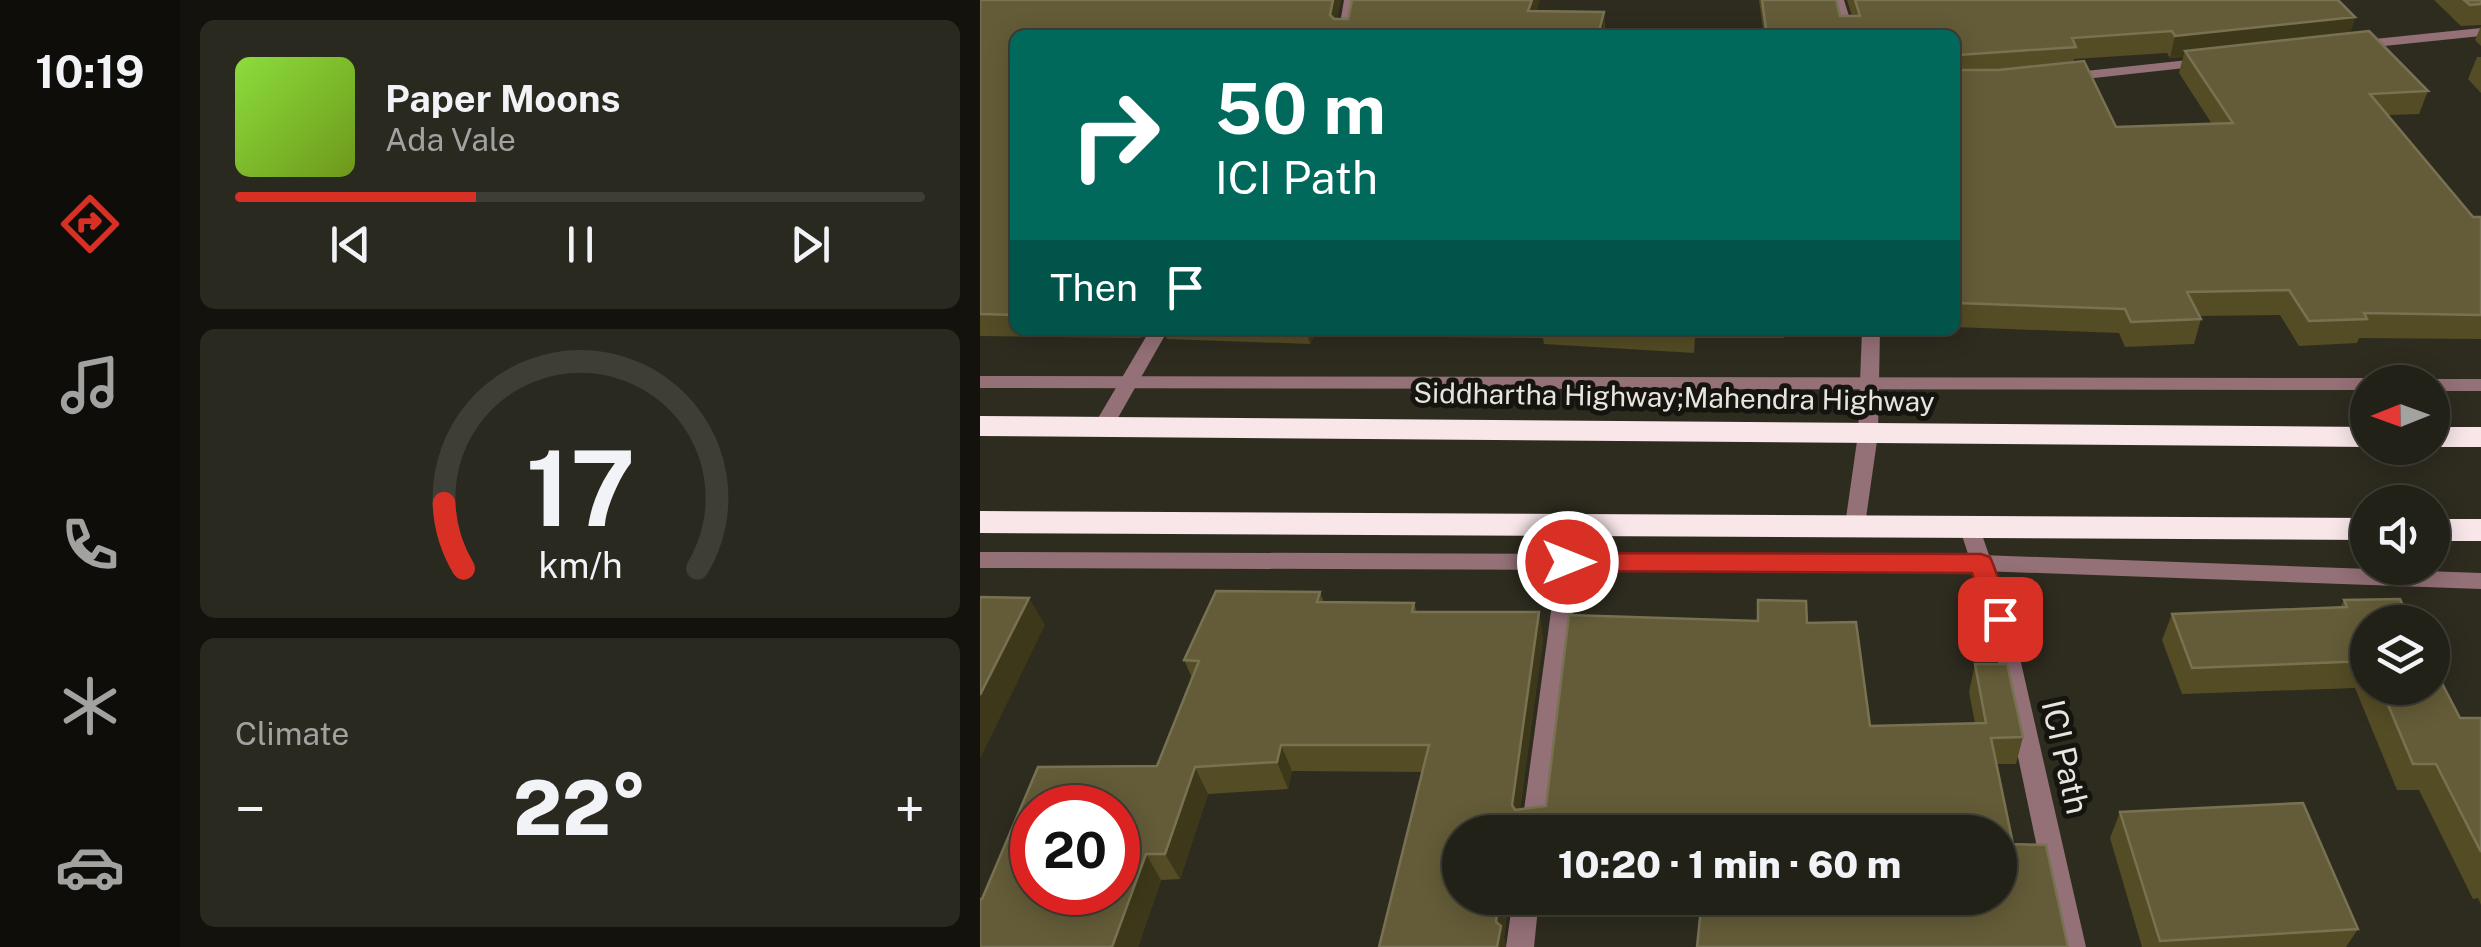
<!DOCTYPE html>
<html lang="en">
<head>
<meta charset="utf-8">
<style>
	body { margin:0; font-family:"Public Sans",sans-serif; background:#2a2920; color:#f1f3f6; height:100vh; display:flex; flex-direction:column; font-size:38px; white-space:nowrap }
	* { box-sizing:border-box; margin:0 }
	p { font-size:32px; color:#a2a3a1 }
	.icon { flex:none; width:55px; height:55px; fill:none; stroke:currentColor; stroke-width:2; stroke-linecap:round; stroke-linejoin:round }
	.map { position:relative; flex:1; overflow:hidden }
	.details { display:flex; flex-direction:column; gap:20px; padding:20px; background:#13120d; width:800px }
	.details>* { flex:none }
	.guide { position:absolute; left:30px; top:30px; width:950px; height:305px; border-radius:15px; box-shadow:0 5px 25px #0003,0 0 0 2px #3f3e36; background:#00695c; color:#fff; overflow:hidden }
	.needle { width:65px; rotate:269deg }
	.fabs { position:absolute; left:1370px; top:365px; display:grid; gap:20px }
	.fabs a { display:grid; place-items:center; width:100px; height:100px; border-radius:50%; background:#222117; box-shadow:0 5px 25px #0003,0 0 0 2px #3f3e36; font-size:50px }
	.speed { position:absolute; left:30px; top:785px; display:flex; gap:20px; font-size:50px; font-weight:700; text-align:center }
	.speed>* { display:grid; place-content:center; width:130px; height:130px; border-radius:50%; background:#222117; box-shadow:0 5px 25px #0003,0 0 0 2px #3f3e36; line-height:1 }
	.speed .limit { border:15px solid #d22; background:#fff; color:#111 }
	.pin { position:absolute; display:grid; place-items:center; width:85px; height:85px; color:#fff; margin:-42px; border-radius:20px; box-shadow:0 5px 15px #0006 }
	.me { position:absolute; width:110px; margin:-55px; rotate:90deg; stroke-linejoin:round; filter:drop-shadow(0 0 8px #0008) }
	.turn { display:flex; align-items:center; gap:35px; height:210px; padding:0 40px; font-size:45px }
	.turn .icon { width:130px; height:130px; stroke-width:2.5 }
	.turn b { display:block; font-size:70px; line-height:85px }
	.then { display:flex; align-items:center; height:95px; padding:0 40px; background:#0003; gap:20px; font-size:38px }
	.big { font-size:75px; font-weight:800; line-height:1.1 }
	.details .widget { flex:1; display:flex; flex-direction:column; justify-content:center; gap:15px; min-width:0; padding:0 35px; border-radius:15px; background:#2a2920 }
	.details .dial { align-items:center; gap:0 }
	.dial svg { height:260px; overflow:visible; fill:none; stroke:#3f3e36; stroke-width:7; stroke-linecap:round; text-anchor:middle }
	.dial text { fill:#f1f3f6; stroke:none }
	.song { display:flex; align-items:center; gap:30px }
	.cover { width:120px; height:120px; border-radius:15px; background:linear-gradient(135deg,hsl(90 70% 55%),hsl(80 70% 35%)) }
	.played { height:10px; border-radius:5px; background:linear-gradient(90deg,#d93025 35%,#3f3e36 35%) }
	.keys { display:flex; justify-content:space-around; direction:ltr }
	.heat { display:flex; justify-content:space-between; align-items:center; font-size:55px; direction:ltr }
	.trip { position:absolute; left:462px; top:815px; width:575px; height:100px; border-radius:50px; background:#222117; box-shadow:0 5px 25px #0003,0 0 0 2px #3f3e36; font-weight:800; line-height:100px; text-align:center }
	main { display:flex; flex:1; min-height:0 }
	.dock { display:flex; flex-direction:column; width:180px; justify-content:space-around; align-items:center; background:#0e0d09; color:#a2a3a1 }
	.dock .icon { width:70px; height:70px }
	.dock .current { color:#d93025 }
	.dock b { font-size:45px; color:#f1f3f6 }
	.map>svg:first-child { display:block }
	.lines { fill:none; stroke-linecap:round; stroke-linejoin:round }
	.lane { fill:#947077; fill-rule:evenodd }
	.street { fill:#947077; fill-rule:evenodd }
	.highway { fill:#f8e6e9; fill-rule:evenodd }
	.wall { fill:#544c24; fill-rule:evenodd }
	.shaded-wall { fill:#3e381a }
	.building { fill:#645c38; stroke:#787252; stroke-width:2.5; fill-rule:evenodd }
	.route { fill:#d93025; stroke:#8d1f18; stroke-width:2.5 }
	.labels { text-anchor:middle; stroke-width:10; stroke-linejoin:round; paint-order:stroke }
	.street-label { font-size:28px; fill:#e7e5dd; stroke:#15140e }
	.near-street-label { font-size:32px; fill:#e7e5dd; stroke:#15140e }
</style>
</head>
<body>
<main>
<nav class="dock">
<b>10:19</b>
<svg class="icon current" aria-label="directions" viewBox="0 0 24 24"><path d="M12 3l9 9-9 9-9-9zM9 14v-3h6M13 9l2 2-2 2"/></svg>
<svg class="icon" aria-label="music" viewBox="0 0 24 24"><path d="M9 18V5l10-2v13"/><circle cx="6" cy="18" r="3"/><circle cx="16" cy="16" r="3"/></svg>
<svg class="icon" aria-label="phone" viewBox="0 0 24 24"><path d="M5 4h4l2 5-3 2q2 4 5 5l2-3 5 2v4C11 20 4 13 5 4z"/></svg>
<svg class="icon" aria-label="climate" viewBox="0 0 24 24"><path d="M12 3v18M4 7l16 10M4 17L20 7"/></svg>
<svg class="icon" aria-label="car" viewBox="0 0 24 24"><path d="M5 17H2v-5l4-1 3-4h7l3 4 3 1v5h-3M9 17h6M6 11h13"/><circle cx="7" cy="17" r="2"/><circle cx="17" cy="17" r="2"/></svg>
</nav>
<section class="details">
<div class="widget">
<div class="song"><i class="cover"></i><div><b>Paper Moons</b><p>Ada Vale</p></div></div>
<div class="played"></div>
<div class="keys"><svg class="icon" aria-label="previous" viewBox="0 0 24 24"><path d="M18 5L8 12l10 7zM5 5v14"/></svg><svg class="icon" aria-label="pause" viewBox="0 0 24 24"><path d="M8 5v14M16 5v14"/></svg><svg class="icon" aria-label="next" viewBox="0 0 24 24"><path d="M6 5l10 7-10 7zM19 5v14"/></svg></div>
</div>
<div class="widget dial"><svg viewBox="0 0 100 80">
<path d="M14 69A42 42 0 1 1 86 69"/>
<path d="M14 69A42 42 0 0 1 8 49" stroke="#d93025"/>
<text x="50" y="56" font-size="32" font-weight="700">17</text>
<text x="50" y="72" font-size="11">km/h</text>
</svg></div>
<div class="widget"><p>Climate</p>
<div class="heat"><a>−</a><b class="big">22°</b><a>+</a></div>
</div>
</section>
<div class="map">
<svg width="1501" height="947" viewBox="0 0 1501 947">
	<rect width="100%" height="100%" fill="#2e2c1f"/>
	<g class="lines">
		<path class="lane" d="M0 376 1388 378 1396 382H1388V390L0 388Z
			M1452 379H1501V391H1452V382H1444Z
			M0 552 1001 555 1501 573V589L1001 571 0 568Z"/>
		<path class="street" d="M364 0H376L372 35H358Z
			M852 0H864L875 35H861Z
			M1501 28V36L1375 49 1368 45 1375 41Z
			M1227 58 1234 62 1232 65 1087 81 1080 77 1087 73Z
			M170 330H188L131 430H117L114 425Z
			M882 330H900L898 434 885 525 882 530H868L865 525 878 434Z
			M593 515 600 518 603 523 567 832H541L583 523 586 518Z
			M989 518 996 521 999 526 1031 619 1106 947H1078L1009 619 979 526 982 521Z
			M533 898H559L554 947H526Z"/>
		<path class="highway" d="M0 416 1388 427V447L0 436Z
			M1452 427H1501V447H1452Z
			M0 511 1388 518V540L0 533Z
			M1452 519H1501V541H1452Z"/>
	</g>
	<path class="wall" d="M0 0 357 19 556 11 624 12 625 31 35 35V330H167L161 338 0 336Z
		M779 0H856L860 16H872L867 0H1358L1375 17 1370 33 1448 91 1439 114 1408 115 1493 217H1501V339L1379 338 1377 343 1319 346 1300 315 1220 316 1221 319 1214 344 1145 347 1139 333 975 327V35H784ZM1187 53 1190 58 1203 57 1199 73 1232 124 1136 127 1093 62 1094 59Z
		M1454 0H1501V25L1481 26Z
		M1501 26V46L1495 40Z
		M1497 57H1501V93L1488 79Z
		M184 330H804V338H715L714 353 564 344 563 338 334 336 330 344 187 339Z
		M236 591 340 592 344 602 434 603 437 612H559L563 639 540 809 566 806 589 615 777 621 778 600 826 601 827 623 876 622 890 726 995 723 989 692 995 664H1027L1043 737 1036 764H1016L1033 844 1066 845 1088 947H717L722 898H1020V832H480V898H529L524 937 526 947H399L442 772 312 771 308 789 228 794 200 879 181 880 158 947H0V899H2L58 767 177 766 212 678 204 660ZM52 808H138V892H52Z
		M1364 600 1388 622V688H1452L1480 718H1501V905L1498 898 1493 899 1439 790H1417L1375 688 1202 694 1182 640 1192 614 1360 608Z
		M1140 812 1378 929 1366 947H1162L1130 838Z"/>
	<path class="shaded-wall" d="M353 0H361L354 34 350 15Z
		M552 0H560L550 30 548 11Z
		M624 12V35H618Z
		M1375 17 1368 39 1205 51 1203 57 1190 58 1195 36Z
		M158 330H167L161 338Z
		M326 330H332L334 336 330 344Z
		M49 598 65 625 0 759V695Z
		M559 612 563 639 537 832 532 805Z
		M301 745 312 771 308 789 297 762Z
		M215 767 228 794 200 879 185 854Z
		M166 854 181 880 158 947H132Z
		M519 898H529L524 937 526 947H517L516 922Z"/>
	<path class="building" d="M0 0H353L350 15 354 19H368L372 0H552L548 11 624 12 618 35H35V315L0 314Z
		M782 0H856L860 16H880L875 0H1358L1375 17 1195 36 1192 31 1092 38 1096 47 978 55 975 64V35H787Z
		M1484 0H1501V4L1490 5Z
		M1389 31 1448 91 1390 94 1493 217H1501V315L1384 313 1387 319 1329 321 1309 290 1207 292 1221 319 1151 322 1145 309 978 303 975 275V68L978 70H1018L1104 61 1136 127 1253 123 1205 51Z
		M236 591 340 592 337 602 434 603 432 612H559L532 805 535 810 566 806 589 615 778 621V600L826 601 827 623 876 622 890 726 1006 723 995 664H1027L1043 737 1011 738 1033 844 1066 845 1088 947H717L722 898H1020V832H720L538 827 537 832H480V898H519L516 922 521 926 517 947H399L449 745H301L297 762 215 767 185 854H166L132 947H0V899H2L58 767 177 766 219 661 204 660ZM52 808H138V892H52Z
		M0 597 49 598 0 695Z
		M1420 599 1431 622H1388V661L1212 668 1192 614 1367 607 1364 600Z
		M1452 664 1480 718H1501V852L1456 764H1433L1401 688H1452Z
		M1323 803 1378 929 1180 941 1140 812Z"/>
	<path class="route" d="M588 553 1001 554 1010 557 1013 564 1033 619 1029 626H1011L992 573 588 571 580 569 576 562 580 556Z"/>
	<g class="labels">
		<g class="street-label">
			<text transform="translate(694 397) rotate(1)" y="10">Siddhartha Highway;Mahendra Highway</text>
		</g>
		<g class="near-street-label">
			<text transform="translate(1085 757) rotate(77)" y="11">ICI Path</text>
		</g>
	</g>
</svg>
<div class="fabs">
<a><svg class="needle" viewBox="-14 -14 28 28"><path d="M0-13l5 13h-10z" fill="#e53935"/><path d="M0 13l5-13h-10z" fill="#a2a3a1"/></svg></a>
<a><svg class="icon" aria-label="sound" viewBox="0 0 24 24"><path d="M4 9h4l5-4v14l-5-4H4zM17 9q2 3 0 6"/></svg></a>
<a><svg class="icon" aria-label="layers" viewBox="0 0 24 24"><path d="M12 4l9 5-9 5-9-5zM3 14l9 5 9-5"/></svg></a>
</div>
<div class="speed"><div class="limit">20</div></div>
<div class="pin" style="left:1020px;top:619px;background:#d93025"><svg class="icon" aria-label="arrive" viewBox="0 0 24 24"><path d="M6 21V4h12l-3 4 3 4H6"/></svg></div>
<svg class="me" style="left:588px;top:562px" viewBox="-20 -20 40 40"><circle r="17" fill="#d93025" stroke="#fff" stroke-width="3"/><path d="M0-11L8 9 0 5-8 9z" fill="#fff"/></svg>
<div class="trip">10:20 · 1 min · 60 m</div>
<div class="guide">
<div class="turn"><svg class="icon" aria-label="right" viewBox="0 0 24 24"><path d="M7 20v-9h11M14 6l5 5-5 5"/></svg><div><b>50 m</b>ICI Path</div></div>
<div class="then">Then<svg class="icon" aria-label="arrive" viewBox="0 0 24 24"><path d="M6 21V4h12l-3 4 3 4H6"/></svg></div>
</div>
</div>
</main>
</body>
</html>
